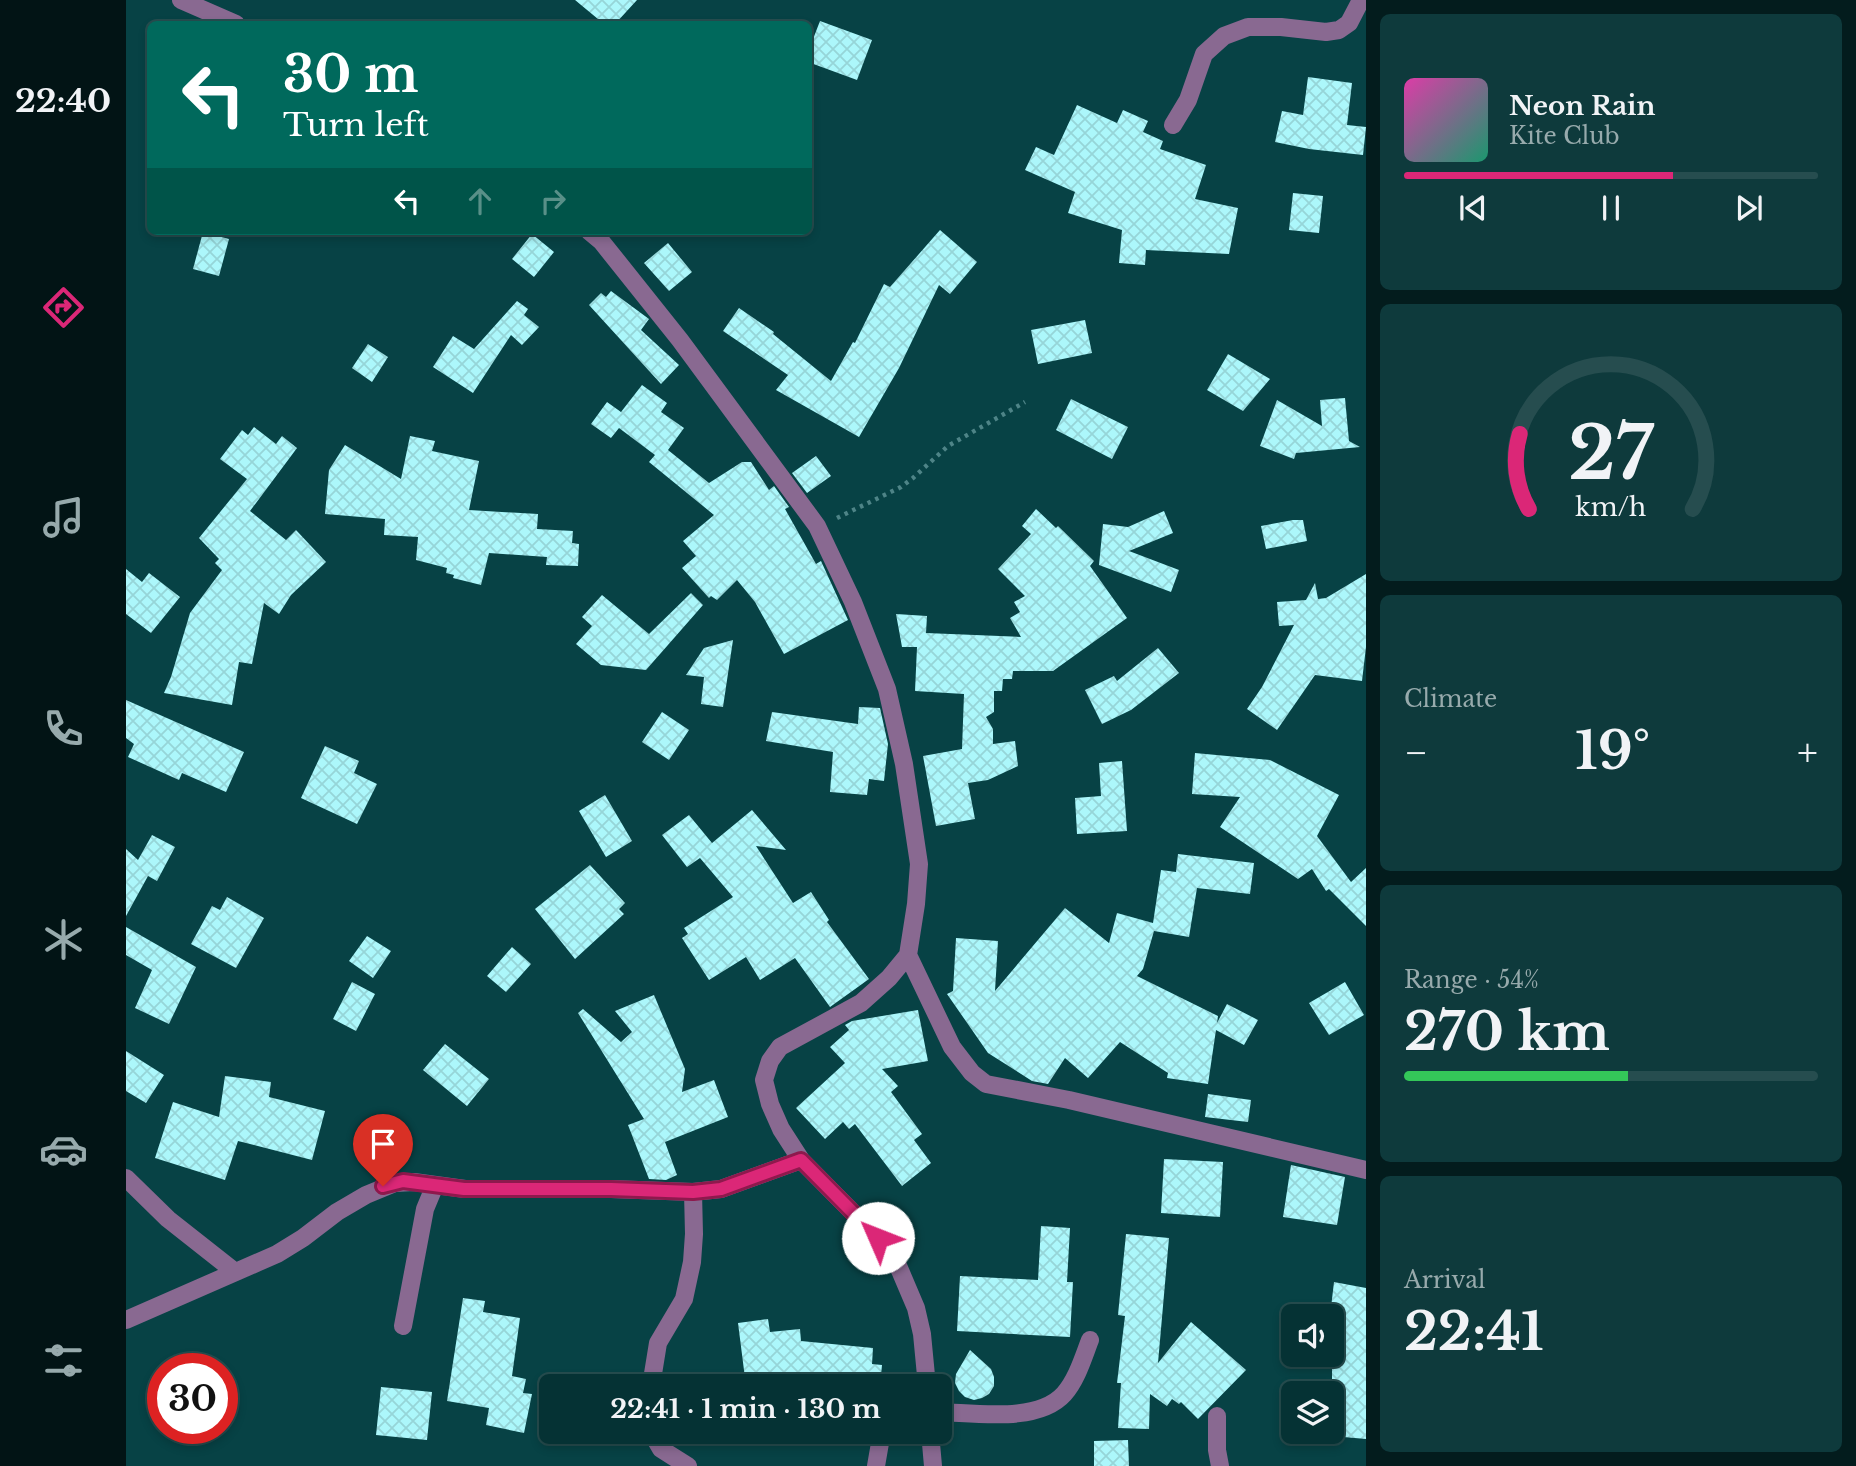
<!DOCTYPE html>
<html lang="en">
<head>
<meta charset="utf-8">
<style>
	body { margin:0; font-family:"Libre Baskerville",serif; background:#0e3a3c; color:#f1f3f6; height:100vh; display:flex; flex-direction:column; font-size:26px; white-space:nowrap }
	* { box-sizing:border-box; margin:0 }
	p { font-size:23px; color:#97aaac }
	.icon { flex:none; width:38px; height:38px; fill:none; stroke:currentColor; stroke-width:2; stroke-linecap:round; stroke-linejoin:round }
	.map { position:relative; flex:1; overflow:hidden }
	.sheet { display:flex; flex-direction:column; gap:14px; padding:14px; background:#031c1d; width:490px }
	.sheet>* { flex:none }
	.hud { position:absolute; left:21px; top:21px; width:665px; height:214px; border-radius:10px; box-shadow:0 4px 10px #0003,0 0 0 2px #264d4f; background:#00695c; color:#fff; overflow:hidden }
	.fabs { position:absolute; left:1155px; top:1304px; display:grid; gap:14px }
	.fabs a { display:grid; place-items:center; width:63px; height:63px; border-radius:10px; background:#053234; box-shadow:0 4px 10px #0003,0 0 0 2px #264d4f; font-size:35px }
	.speed { position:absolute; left:21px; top:1353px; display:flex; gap:14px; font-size:35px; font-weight:700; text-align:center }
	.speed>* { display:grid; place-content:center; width:91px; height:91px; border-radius:50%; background:#053234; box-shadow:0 4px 10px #0003,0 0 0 2px #264d4f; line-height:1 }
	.speed .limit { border:10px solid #d22; background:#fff; color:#111 }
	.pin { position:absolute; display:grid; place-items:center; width:60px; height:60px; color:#fff; margin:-72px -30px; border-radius:50% 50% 50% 0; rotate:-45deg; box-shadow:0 0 7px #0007 }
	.pin .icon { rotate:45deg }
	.me { position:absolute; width:77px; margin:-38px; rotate:314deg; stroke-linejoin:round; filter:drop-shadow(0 0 5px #0008) }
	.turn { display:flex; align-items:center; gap:24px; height:147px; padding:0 21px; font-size:32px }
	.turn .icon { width:91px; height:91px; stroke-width:2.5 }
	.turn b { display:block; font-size:49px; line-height:60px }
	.lanes { display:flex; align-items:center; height:66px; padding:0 21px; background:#0003; justify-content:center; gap:35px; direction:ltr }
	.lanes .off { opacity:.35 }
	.big { font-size:52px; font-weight:700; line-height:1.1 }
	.sheet .widget { flex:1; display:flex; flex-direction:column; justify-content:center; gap:10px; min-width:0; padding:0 24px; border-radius:10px; background:#0e3a3c }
	.sheet .dial { align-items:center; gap:0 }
	.dial svg { height:182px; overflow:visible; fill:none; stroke:#264d4f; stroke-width:7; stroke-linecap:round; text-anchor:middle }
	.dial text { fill:#f1f3f6; stroke:none }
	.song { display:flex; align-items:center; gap:21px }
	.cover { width:84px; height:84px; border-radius:10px; background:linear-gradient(135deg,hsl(320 70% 55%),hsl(160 70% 35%)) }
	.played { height:7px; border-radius:4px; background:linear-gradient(90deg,#db2777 65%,#264d4f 65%) }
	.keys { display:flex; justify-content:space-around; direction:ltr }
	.heat { display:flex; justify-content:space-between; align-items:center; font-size:38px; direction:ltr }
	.charge { height:10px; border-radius:5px; background:linear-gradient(90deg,#34c759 54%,#264d4f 0) }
	.trip { position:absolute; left:413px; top:1374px; width:413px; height:70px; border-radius:10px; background:#053234; box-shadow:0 4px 10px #0003,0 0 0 2px #264d4f; font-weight:700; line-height:70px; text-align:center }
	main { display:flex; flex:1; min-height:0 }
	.dock { display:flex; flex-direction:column; width:126px; justify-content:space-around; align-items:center; background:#021415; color:#97aaac }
	.dock .icon { width:49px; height:49px }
	.dock .on { color:#db2777 }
	.dock b { font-size:32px; color:#f1f3f6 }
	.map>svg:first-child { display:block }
	.building { fill:url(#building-cross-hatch) }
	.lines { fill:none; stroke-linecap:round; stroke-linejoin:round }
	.path { stroke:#4e8487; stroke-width:4.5; stroke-dasharray:3.5 5; stroke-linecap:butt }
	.minor { stroke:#896991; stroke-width:18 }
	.route-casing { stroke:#8e194d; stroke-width:18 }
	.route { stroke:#db2777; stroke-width:12 }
</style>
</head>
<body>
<main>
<nav class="dock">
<b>22:40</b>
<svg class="icon on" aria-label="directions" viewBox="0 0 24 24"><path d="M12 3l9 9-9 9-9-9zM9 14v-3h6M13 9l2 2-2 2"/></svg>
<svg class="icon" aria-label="music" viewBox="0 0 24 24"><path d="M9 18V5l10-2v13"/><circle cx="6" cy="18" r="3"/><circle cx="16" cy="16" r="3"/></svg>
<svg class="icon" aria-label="phone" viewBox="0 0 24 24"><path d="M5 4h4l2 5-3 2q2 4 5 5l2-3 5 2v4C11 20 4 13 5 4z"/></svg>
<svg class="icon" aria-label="climate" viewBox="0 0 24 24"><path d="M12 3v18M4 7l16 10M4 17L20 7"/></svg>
<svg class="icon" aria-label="car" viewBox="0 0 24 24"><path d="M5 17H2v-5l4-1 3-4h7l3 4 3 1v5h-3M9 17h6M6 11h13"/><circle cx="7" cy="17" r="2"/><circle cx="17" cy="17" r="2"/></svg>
<svg class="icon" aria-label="filters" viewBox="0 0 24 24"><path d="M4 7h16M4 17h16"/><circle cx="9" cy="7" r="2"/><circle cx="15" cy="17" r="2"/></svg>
</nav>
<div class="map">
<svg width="1240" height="1466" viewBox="0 0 1240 1466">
	<defs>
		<pattern id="building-cross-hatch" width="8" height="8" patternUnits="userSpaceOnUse" patternTransform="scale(1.75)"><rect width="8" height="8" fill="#acf7fb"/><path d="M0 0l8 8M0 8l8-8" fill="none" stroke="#96d5d8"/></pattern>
	</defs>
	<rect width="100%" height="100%" fill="#074245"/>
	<path class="building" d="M449 0H511L489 24H478Z
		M694 21 746 40 731 80 682 62V52Z
		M1182 77 1226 83 1221 125 1240 127 1237 155 1183 149 1149 142 1156 111 1177 115Z
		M951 105 991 123 997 110 1022 121 1017 132 1037 141 1034 149 1080 165 1069 199 1112 208 1103 254 1020 250 1019 265 993 263 996 230 942 213 949 192 899 170 910 147 928 155Z
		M1167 193 1197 196 1193 233 1163 230Z
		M814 230 851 262 824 294 813 285 773 368 733 437 650 390 662 375 597 331 613 308 648 332 647 334 705 381 727 342 729 343 758 284 764 287Z
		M77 232 103 239 93 276 67 269Z
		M406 234 428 252 408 277 386 259Z
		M542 243 566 272 543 291 518 263Z
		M485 291 523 319 515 330 553 365 535 384 463 305 475 293 480 297Z
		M391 301 402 309 398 315 413 327 396 345 385 335 347 393 307 367 327 336 348 349Z
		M959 320 966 353 912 364 905 330Z
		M242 344 262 357 246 382 226 368Z
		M1102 354 1144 379 1117 411 1081 390Z
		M516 385 541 403 535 412 558 428 542 450 583 483 616 462H625L643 490 648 486 663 507 659 509 690 564 695 561 722 620 658 654 629 602 611 580 591 600 585 596 583 598 556 568 570 556 557 541 588 515 523 462 529 455 493 428 485 438 465 424 481 402 495 412Z
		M1219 398 1223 441 1234 447 1170 453 1168 459 1134 446 1151 400 1196 426 1194 400Z
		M945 399 1002 427 986 459 930 430Z
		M128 427 150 444 156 436 171 448 124 511 160 540 170 530 200 562 165 595 153 614 138 603 126 664 113 662 106 705 38 693 45 677 64 613 96 570 89 563 93 559 73 538 121 479 94 459 116 430 122 435Z
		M284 436 309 441 306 451 353 461 343 510 412 514 411 529 447 531 446 543 453 544 452 566 420 565 421 557 363 553 355 585 327 578 328 575 320 573 321 568 290 560 292 537 258 535 259 519 199 514 203 470 219 445 275 479Z
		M690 456 705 476 681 493 666 473Z
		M910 509 930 528 932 526 968 561 964 566 1001 618 927 671H887L886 679H877L876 691H868V712L860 717 867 729V744L889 741 892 766 862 780 842 783 849 819 810 826 797 756 836 749 838 694 789 691 791 647H776L770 614 801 616 800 633 895 637 884 618 894 612 888 602 899 596 872 569 905 534 896 526Z
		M1038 511 1047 533 1003 551 1053 570 1045 592 973 565 977 524 1002 527Z
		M1167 520H1177L1181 541 1140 549 1135 526Z
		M0 569 16 582 23 573 54 597 25 633 0 614Z
		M1240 574V647L1236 681 1189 675 1151 730 1121 709 1136 687 1168 625 1153 626 1151 602 1180 600 1189 583 1192 599 1200 598Z
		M565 593 577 605 520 670 475 665 450 644 466 626 456 617 476 595 523 634Z
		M607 640 597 707 575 704 578 677 560 675 578 648Z
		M1032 648 1053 673 1005 710 976 724 959 690 988 676 991 681Z
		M0 700 118 752 100 792 56 773 53 780 2 757 8 744 0 738Z
		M733 707 754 708 762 744 758 781 743 779 741 795 704 792 707 752 640 741 646 712 732 724Z
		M536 712 563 730 543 760 516 742Z
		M199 746 233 761 228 773 251 784 231 824 175 798Z
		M1069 753 1144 760 1213 795 1191 836 1225 882 1240 868V926L1203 889 1200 891 1186 869 1172 879 1094 827 1114 797 1066 794Z
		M996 761 1001 831 951 834 949 798 975 796 973 763Z
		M479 795 506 841 480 857 453 811Z
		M626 810 660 850 630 846 667 903 685 892 703 920 701 922 743 979 704 1007 669 958 634 980 620 957 583 980 556 938 562 934 558 928 607 897 574 858 561 867 536 835 563 815 586 843Z
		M26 835 49 847 31 881 22 876 0 916V849L12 860Z
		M1052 854 1128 863 1124 894 1071 888 1063 937 1028 931 1017 969 1011 976 1092 1016 1091 1023 1101 1004 1132 1020 1118 1045 1090 1030 1082 1084 1041 1078 1042 1073 994 1042 962 1078 939 1058 922 1084 906 1081 862 1053 821 994 827 991 830 938 872 941 869 991 939 908 983 943 991 913 1027 923 1035 870 1050 872Z
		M464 865 499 903 493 909 498 914 449 959 409 909Z
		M101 897 138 918 110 968 65 944 86 906 94 910Z
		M0 927 70 967 43 1024 9 1008 26 970 0 955Z
		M241 936 265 951 247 978 223 961Z
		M386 947 405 964 380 992 361 976Z
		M226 982 249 994 230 1031 207 1019Z
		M1219 982 1238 1015 1203 1035 1183 1003Z
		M528 995 559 1069 556 1092 588 1080 602 1117 539 1142 551 1175 540 1180 523 1179 502 1125 518 1119 452 1013 457 1009 495 1042 506 1032 489 1011Z
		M792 1010 802 1061 756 1069 772 1086 765 1092 796 1134 788 1140 805 1163 776 1186 729 1124 723 1129 717 1122 699 1139 670 1108 719 1063 704 1047 723 1030 719 1025 726 1021Z
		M319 1044 363 1079 341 1106 297 1070Z
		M0 1051 38 1075 20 1103 0 1091Z
		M99 1076 145 1082 143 1097 199 1111 186 1160 112 1141 99 1180 29 1158 47 1102 93 1117Z
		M1082 1094 1125 1100 1122 1122 1079 1117Z
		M1038 1159 1097 1162 1094 1217 1035 1213Z
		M1165 1165 1219 1177 1211 1225 1157 1217Z
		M915 1226 944 1228 941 1282H947L944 1337 831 1331 834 1276 912 1280Z
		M1000 1234 1043 1238 1032 1363 1065 1322 1120 1370 1072 1419 1055 1402 1053 1404 1046 1399 1041 1406 1024 1394 1023 1429 992 1428 995 1383H991L999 1316 992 1315Z
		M1208 1282 1240 1288V1439L1206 1436V1364L1198 1363 1199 1354H1206L1204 1316Z
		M337 1298 359 1301 357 1312 394 1318 386 1376 400 1379 397 1393 406 1394 398 1433 360 1425 363 1408 321 1401Z
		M642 1319 644 1332 674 1329 675 1341 747 1348 746 1364 756 1365 754 1386H620L612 1323Z
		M844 1350 865 1369 868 1377V1386L863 1394 856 1398 848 1400 839 1397 833 1391 829 1383 830 1374Z
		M255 1387 306 1392 301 1440 250 1435Z
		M1002 1440 1003 1466H968V1441Z"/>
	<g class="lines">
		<path class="path" d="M711 518 775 487 787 478 822 446 899 402"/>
		<path class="minor" d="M55 0 110 24
			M1047 125 1062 100 1078 54 1098 36 1122 27H1155L1200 32 1213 30 1223 23 1235 0
			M463 231 475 241 554 340 691 526 727 602 761 689 778 764 793 864 790 904 782 955 763 978 735 1003 654 1047 644 1061 638 1080 644 1104 655 1129 675 1160 752 1238 770 1261 790 1308 796 1334 801 1386
			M782 955 826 1047 846 1073 860 1084 943 1100 1240 1170
			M0 1178 42 1219 108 1271
			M0 1320 151 1254 177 1238 211 1212 240 1195 269 1183 288 1182 339 1189H485L567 1192 595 1189 675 1160
			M277 1326 299 1209 309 1185
			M525 1386 532 1343 558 1299 566 1262 568 1234 567 1192
			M814 1412C850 1413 912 1423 938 1394 951 1379 957 1358 964 1340
			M1091 1416V1450L1094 1466
			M525 1432 535 1449 562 1466
			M804 1432 807 1466
			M750 1466 754 1443 758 1432"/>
	</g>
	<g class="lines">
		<defs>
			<path id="route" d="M257 1186 277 1181 338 1189H485L567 1192 595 1189 675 1160 752 1238"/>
		</defs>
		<use href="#route" class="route-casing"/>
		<use href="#route" class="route"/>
	</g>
</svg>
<div class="fabs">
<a><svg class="icon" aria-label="sound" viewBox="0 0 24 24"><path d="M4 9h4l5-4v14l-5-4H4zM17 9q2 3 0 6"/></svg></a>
<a><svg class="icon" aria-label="layers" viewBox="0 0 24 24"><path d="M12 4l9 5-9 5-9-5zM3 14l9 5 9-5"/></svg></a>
</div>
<div class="speed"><div class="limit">30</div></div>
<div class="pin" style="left:257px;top:1186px;background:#d93025"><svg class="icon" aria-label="arrive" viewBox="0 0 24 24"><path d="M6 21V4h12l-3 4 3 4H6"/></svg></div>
<svg class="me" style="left:752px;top:1238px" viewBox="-20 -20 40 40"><circle r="19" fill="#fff"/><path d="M0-13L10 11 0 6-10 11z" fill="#db2777"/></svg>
<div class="trip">22:41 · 1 min · 130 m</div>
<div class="hud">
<div class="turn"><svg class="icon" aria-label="left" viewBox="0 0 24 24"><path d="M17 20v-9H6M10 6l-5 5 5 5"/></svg><div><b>30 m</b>Turn left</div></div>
<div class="lanes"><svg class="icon" aria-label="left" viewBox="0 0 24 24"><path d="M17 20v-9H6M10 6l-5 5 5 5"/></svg><svg class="icon off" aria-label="ahead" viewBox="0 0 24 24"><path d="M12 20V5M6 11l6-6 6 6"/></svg><svg class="icon off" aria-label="right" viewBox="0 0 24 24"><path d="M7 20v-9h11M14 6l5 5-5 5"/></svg></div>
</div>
</div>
<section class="sheet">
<div class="widget">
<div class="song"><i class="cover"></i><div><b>Neon Rain</b><p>Kite Club</p></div></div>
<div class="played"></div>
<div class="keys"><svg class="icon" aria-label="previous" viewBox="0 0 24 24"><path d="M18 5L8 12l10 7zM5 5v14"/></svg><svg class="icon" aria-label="pause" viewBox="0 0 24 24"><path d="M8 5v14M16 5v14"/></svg><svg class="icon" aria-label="next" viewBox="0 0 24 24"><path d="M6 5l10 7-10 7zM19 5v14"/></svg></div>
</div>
<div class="widget dial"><svg viewBox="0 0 100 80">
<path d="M14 69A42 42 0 1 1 86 69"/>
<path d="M14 69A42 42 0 0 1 10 36" stroke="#db2777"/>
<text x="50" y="56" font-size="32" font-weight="700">27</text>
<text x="50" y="72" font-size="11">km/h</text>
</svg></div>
<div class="widget"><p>Climate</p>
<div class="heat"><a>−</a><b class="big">19°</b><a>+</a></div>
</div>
<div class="widget"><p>Range · 54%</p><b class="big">270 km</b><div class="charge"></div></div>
<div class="widget"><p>Arrival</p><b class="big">22:41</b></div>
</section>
</main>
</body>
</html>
